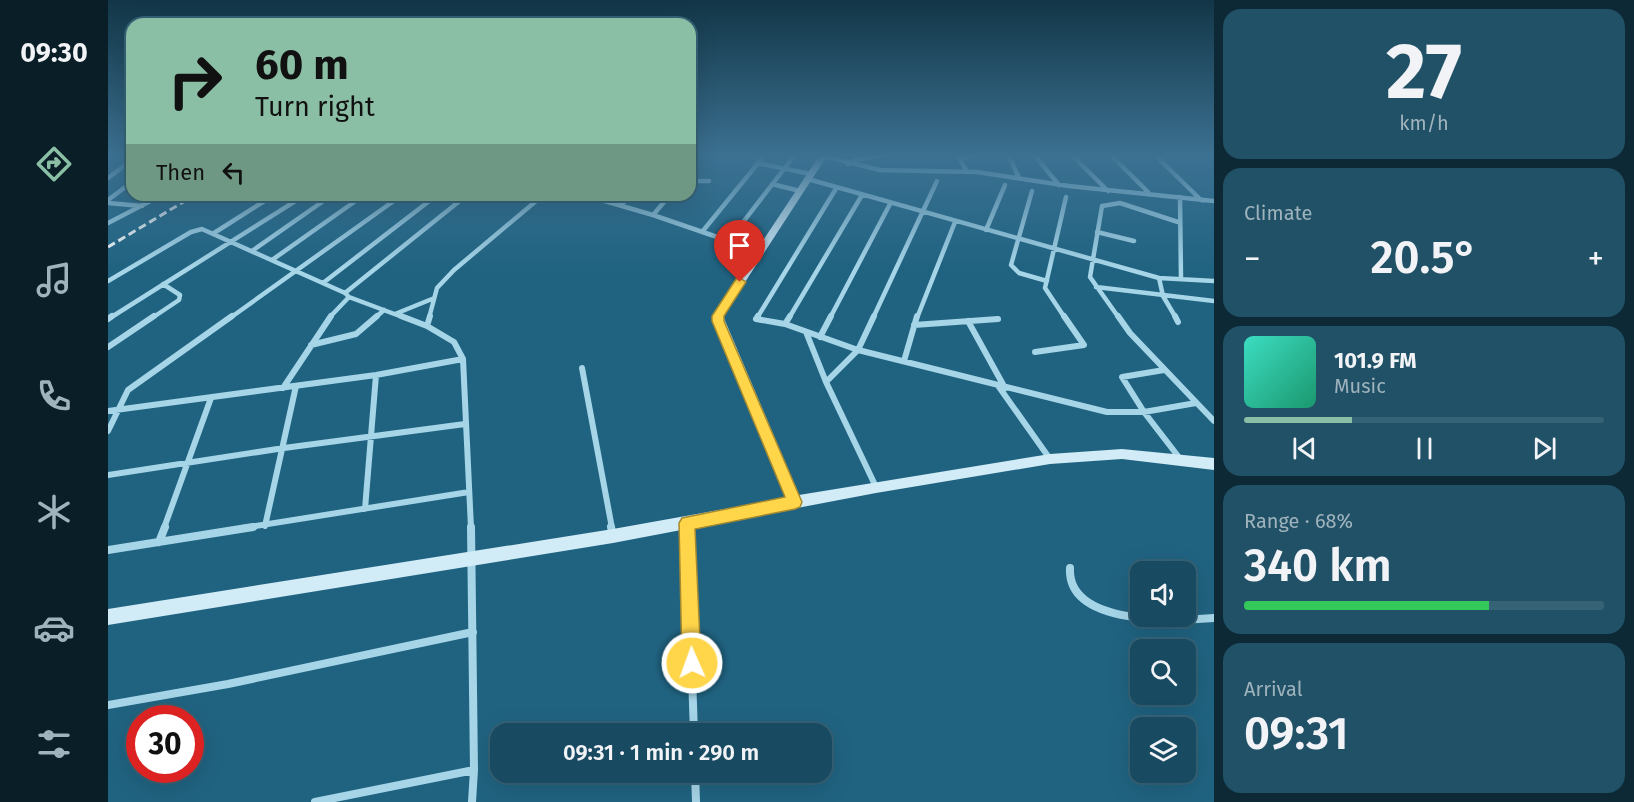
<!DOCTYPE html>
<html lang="en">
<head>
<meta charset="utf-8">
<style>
	body { margin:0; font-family:"Fira Sans",sans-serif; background:#215167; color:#f1f3f6; height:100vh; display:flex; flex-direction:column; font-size:22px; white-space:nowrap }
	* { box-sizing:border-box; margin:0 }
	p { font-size:20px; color:#9fb3bd }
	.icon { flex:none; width:33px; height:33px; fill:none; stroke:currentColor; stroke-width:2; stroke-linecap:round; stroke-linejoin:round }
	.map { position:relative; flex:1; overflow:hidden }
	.sheet { display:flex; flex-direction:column; gap:9px; padding:9px; background:#0d2935; width:420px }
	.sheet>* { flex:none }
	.hud { position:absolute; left:18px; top:18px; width:570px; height:183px; border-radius:18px; box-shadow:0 6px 24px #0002,0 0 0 2px #366276; background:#8abfa5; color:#111; overflow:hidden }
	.fabs { position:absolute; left:1022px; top:561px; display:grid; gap:12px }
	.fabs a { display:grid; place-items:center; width:66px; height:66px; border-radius:12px; background:#184a61; box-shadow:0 6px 24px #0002,0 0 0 2px #366276; font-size:30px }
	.speed { position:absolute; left:18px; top:705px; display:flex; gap:12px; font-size:30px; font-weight:700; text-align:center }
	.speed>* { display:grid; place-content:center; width:78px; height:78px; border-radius:50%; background:#184a61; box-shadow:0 6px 24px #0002,0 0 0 2px #366276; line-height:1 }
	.speed .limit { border:9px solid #d22; background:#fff; color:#111 }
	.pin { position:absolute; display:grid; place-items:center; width:51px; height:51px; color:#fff; margin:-62px -26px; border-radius:50% 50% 50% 0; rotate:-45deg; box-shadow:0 0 6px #0007 }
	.pin .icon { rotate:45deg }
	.me { position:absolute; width:66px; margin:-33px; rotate:358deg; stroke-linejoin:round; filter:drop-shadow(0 0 4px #0008) }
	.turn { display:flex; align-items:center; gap:21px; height:126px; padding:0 30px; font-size:27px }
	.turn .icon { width:78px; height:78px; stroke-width:2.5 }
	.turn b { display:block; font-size:42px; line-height:51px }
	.then { display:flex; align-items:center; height:57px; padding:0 30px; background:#0003; gap:12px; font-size:22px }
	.big { font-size:45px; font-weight:600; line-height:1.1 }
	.sheet .widget { flex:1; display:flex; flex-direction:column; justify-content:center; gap:9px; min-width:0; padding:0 21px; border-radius:18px; background:#215167 }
	.sheet .dial { align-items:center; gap:0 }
	.dial b { font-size:78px; line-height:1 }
	.song { display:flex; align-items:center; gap:18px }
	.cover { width:72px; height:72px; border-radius:9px; background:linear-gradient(135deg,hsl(170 70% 55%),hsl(160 70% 35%)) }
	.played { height:6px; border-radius:3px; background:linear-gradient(90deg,#8abfa5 30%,#366276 30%) }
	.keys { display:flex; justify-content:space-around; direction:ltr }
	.heat { display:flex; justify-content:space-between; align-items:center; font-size:33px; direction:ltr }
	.charge { height:9px; border-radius:4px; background:linear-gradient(90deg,#34c759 68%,#366276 0) }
	.trip { position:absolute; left:382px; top:723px; width:342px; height:60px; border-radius:18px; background:#184a61; box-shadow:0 6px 24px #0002,0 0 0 2px #366276; font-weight:600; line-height:60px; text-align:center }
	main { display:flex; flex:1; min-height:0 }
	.tab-bar { display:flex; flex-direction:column; width:108px; justify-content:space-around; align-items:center; background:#0a1e27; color:#9fb3bd }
	.tab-bar .icon { width:42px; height:42px }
	.tab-bar .on { color:#8abfa5 }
	.tab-bar b { font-size:27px; color:#f1f3f6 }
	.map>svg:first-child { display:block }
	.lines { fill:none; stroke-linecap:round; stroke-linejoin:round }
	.street-far2 { stroke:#a6d5e8; stroke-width:4.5 }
	.street-far1 { stroke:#a6d5e8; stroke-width:6 }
	.street { stroke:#a6d5e8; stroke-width:8 }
	.secondary { fill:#d1ebf7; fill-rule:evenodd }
	.rail { stroke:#fff; stroke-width:3; stroke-dasharray:8 4; stroke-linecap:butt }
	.route { fill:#ffd54a; stroke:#a68a30; stroke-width:1.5 }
</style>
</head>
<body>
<main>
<nav class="tab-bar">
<b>09:30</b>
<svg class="icon on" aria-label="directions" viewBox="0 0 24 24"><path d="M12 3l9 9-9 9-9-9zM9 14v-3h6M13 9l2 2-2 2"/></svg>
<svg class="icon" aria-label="music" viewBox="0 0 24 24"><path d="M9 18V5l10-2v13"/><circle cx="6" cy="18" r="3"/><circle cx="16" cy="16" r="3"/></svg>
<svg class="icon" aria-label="phone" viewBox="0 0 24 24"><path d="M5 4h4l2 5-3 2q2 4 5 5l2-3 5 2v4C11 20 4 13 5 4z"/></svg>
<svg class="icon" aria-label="climate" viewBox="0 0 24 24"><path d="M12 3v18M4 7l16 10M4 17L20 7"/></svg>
<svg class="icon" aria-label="car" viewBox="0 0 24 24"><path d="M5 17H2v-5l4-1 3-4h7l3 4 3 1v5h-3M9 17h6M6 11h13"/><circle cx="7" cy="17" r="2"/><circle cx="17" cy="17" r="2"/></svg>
<svg class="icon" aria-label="filters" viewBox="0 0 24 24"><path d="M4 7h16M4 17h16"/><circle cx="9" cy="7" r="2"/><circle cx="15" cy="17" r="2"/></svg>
</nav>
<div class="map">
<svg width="1106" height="802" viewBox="0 0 1106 802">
	<rect width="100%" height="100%" fill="#206381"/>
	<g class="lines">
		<path class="street-far2" d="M715 156 772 170 869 172 961 186 1106 201
			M850 156 859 172
			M901 156 911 178
			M927 156 951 185
			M965 156 1000 191
			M1004 156 1040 192
			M1048 156 1093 200
			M851 158 863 156
			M649 163 703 174
			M740 164 745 160 772 156
			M0 178 24 160
			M700 179 1051 278 1106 281
			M582 181H601
			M664 184 692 191
			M924 191 903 265 911 273 939 281
			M476 195 545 215 653 252
			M1072 197 1073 278
			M0 200 24 182
			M0 203 34 206
			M513 205 523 195
			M545 215 562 195
			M0 223 54 195
			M878 230 897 185
			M594 232 656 156
			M989 232 1026 241
			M106 233 166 195
			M626 243 636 221 686 156
			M144 251 224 195
			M164 260 256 195
			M1051 278 1055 296 1068 318
			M0 281 83 232 94 229 237 293 241 297 297 318
			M215 283 329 195
			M988 287 1106 301
			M237 293 359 195
			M287 314 324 299
			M2 318 197 195
			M44 318 71 300 72 295 55 284
			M122 318 294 195
			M221 318 241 297
			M267 318 276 310
			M321 318 329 288 346 270 434 196 439 195
			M649 318 729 187
			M681 318 754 195
			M722 318 782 204
			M765 318 829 181
			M809 318 847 222
			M957 318 937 288 958 197
			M1011 318 982 277 994 206 1012 203 1070 222"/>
		<path class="street-far1" d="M293 316 319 326
			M322 316 319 326 346 342 355 359 363 528
			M650 316 648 319 677 324
			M682 316 677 324 750 350 999 412H1036L1088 403
			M766 316 750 350 718 382 768 487
			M1010 316 1022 333 1106 421
			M1067 316 1070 322
			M0 319 4 316
			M860 321 897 388
			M806 325 890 319
			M698 332 718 382
			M712 337 723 316
			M203 345 248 334 269 316
			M0 347 46 316
			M927 352 976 345 956 316
			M796 361 809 316
			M474 368 504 528
			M1056 370 1014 377 1036 412 1073 460
			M891 387 942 459
			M175 388 223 316
			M0 411 268 375 355 359
			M0 431 20 390 124 316
			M0 475 176 448 357 424
			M257 509 268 375
			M579 523V528
			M157 526 188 386
			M56 528 103 398
			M135 528 361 492"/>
		<path class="street" d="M503 527 505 536
			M579 527 586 734
			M51 542 57 527
			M0 550 145 527
			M962 568C959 626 1068 621 1106 618
			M0 705 120 684 365 632
			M587 772 588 802
			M207 802 366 770 363 527
			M364 802 366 770"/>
		<path class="secondary" d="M711 156H719L615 316 691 495 942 454 1014 449 1106 458V470L1014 459 942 464 768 493 505 543 0 625V609L505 529 678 498 605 316Z"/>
		<path class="rail" d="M0 247 87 195"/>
	</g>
	<linearGradient id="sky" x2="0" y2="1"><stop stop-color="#123647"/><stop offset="0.58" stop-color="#3c7192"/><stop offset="1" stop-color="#3c7192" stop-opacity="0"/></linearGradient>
	<rect width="1106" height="268" fill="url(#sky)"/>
	<path class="route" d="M632 278 638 282 616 316V321L694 502 692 507 687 509 587 529 593 663 590 670 584 673 577 670 574 663 571 523 574 518 677 497 604 321V316L628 279Z"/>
</svg>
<div class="fabs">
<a><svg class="icon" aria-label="sound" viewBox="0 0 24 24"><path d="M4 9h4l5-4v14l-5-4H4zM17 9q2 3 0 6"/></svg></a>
<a><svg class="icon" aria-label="search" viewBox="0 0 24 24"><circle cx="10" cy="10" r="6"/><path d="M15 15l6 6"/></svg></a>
<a><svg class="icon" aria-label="layers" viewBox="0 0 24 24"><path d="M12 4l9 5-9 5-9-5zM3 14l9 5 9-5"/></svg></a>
</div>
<div class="speed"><div class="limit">30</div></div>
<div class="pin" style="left:632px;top:282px;background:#d93025"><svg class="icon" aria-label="arrive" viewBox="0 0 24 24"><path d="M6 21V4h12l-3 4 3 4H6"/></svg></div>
<svg class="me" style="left:584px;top:663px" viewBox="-20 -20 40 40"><circle r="17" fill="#ffd54a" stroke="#fff" stroke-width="3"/><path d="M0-11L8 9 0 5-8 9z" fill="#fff"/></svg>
<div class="trip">09:31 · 1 min · 290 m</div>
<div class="hud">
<div class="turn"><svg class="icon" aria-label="right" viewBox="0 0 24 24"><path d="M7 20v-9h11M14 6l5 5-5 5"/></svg><div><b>60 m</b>Turn right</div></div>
<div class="then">Then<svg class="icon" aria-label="left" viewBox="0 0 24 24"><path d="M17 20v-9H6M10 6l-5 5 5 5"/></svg></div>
</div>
</div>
<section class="sheet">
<div class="widget dial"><b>27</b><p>km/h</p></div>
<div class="widget"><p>Climate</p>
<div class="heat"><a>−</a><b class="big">20.5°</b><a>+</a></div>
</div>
<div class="widget">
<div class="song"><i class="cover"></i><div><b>101.9 FM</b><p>Music</p></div></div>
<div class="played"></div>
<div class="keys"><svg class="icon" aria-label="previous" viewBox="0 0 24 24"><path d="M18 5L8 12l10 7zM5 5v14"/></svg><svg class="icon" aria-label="pause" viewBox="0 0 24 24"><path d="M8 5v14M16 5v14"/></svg><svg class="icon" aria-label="next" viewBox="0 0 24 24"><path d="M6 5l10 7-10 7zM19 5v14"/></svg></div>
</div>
<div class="widget"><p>Range · 68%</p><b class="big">340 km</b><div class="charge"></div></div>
<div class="widget"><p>Arrival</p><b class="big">09:31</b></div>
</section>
</main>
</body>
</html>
